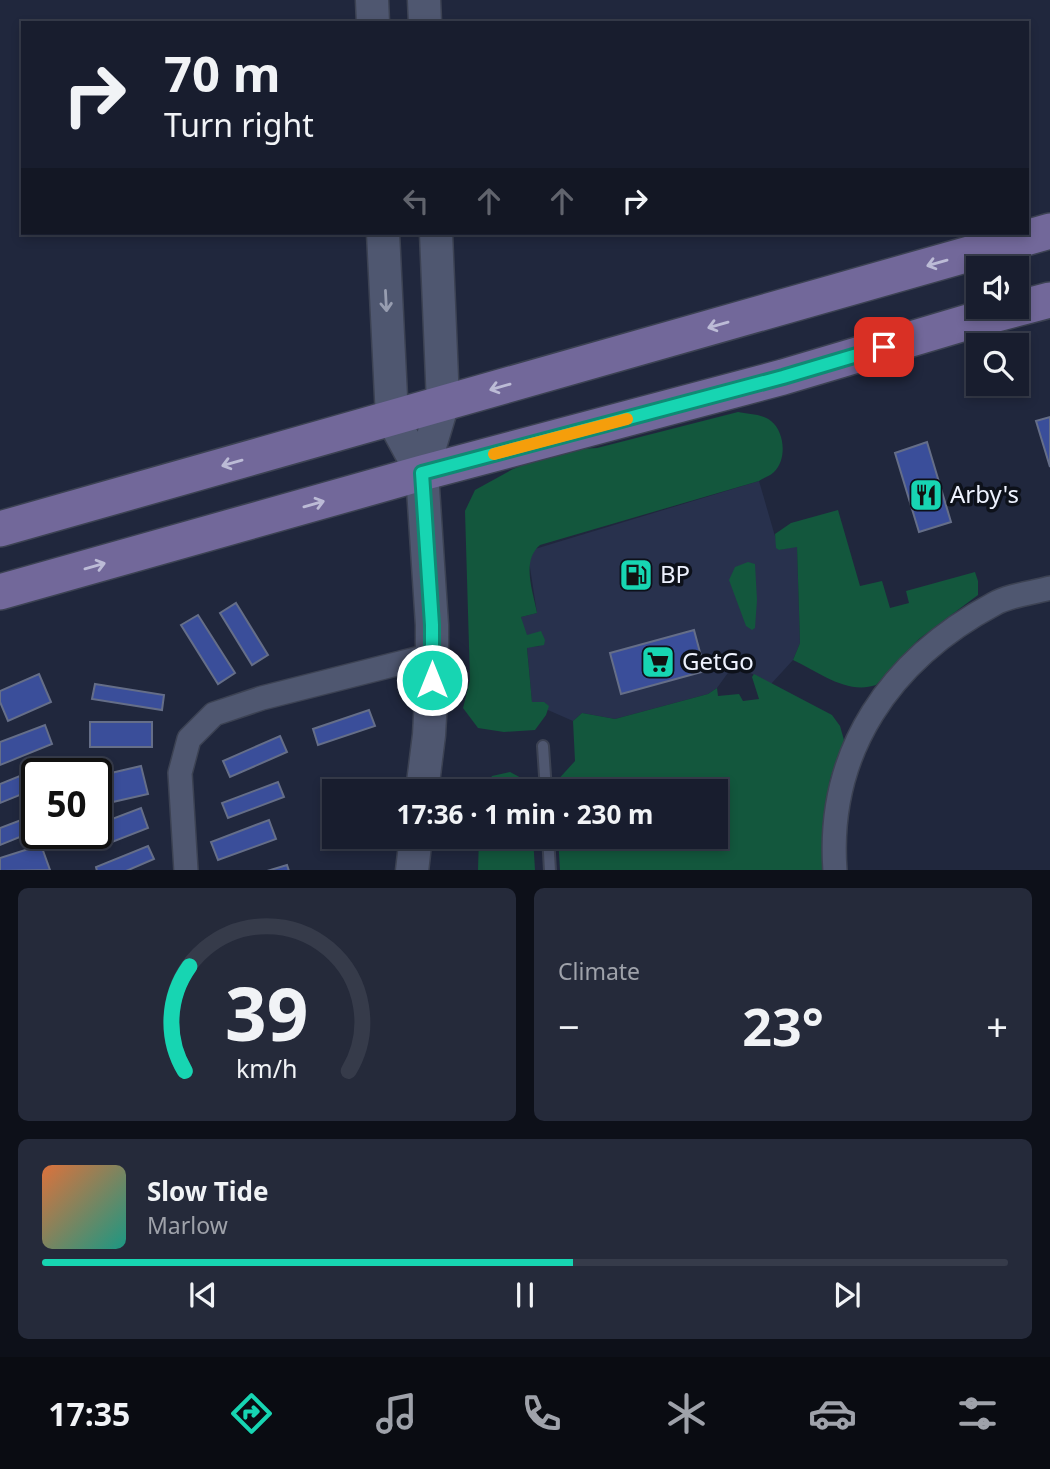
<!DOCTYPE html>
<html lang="en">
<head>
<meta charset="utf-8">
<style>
	body { margin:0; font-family:"Noto Sans",sans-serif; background:#252a3a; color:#f1f3f6; height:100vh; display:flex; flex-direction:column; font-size:26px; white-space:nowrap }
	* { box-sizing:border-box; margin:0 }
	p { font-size:23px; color:#9fa2aa }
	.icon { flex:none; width:38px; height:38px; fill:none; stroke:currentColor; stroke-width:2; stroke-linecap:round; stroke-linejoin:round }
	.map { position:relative; height:870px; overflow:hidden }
	.panel { display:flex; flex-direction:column; gap:18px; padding:18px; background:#0d1019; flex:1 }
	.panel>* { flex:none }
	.guide { position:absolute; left:21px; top:21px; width:1008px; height:214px; border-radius:0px; box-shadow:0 4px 10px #0003,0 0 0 2px #363b4a; background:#181d2e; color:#f1f3f6; overflow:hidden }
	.fabs { position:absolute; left:966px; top:256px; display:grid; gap:14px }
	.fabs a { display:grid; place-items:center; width:63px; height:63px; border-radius:0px; background:#181d2e; box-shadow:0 4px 10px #0003,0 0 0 2px #363b4a; font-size:35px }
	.speed { position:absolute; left:21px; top:758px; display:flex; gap:14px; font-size:35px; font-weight:700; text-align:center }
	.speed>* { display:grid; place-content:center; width:91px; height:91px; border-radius:50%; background:#181d2e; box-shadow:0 4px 10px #0003,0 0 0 2px #363b4a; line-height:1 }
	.speed .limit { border:4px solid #111; border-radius:10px; background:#fff; color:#111 }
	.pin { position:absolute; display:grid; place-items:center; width:60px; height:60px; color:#fff; margin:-30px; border-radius:14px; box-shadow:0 4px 10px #0006 }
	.me { position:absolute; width:77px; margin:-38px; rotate:0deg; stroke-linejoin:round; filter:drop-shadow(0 0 5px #0008) }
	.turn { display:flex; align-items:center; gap:24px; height:147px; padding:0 28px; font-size:32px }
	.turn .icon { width:91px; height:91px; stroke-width:2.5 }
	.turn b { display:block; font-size:49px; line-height:60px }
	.lanes { display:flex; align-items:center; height:66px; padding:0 28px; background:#0003; justify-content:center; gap:35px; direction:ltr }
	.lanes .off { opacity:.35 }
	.big { font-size:52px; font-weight:700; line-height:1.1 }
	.panel .widget { flex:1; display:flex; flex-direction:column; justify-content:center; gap:10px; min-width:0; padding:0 24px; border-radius:10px; background:#252a3a }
	.panel .dial { align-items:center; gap:0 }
	.dial svg { height:182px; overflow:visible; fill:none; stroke:#363b4a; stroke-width:7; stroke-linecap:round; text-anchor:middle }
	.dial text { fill:#f1f3f6; stroke:none }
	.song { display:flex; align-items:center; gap:21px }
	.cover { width:84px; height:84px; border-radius:10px; background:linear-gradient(135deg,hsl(20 70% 55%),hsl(170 70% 35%)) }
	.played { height:7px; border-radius:4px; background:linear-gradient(90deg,#17d5b2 55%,#363b4a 55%) }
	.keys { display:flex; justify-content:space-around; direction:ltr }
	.heat { display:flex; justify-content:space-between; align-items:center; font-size:38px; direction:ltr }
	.panel .tiles { flex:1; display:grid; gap:18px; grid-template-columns:1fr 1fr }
	.widget:last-child { grid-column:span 2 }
	.trip { position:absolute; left:322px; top:779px; width:406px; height:70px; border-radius:0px; background:#181d2e; box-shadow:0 4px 10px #0003,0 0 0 2px #363b4a; font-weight:700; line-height:70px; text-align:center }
	.menu { display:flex; height:112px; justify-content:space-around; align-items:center; background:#0a0c12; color:#9fa2aa }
	.menu .icon { width:49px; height:49px }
	.menu .selected { color:#17d5b2 }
	.menu b { font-size:32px; color:#f1f3f6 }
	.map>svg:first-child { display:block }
	.built { fill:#28314d }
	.green { fill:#13573d }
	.building { fill:#3a4e9a; stroke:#656e88; stroke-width:2 }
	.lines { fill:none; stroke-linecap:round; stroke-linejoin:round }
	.lane-casing { stroke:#3c4253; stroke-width:14 }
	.street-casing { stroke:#3c4253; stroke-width:26 }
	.secondary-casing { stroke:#3c4253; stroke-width:35 }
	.primary-casing { stroke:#3c4253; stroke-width:38 }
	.lane { stroke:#4f5770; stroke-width:10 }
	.street { stroke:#4f5770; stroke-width:23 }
	.secondary { stroke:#4f5770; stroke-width:32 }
	.primary { stroke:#72689a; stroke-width:35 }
	.oneway { stroke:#bcbbd6 }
	.oneway2 { stroke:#979db0 }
	.route-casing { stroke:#0f8a74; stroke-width:18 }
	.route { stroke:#17d5b2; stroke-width:12 }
	.slow { stroke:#f59e0b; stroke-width:12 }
	.labels { text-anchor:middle; stroke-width:7; stroke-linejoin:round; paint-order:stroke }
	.poi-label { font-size:24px; fill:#eef2fe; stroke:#0d111a; text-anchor:start }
</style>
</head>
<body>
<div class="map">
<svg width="1050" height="871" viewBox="0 0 1050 871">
	<rect width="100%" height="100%" fill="#20273d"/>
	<path class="built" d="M759 481 779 550 797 546 800 643 793 660 771 684 741 668 730 670 717 688 708 694 615 719 582 713 573 721 532 703 527 647 540 646 525 634 521 617 537 613 529 561 535 549Z"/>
	<path class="green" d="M738 412C748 414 763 414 771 421 785 432 787 460 774 472 770 476 763 478 759 481L540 545C521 561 533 591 537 613L521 617 527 635 541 631 545 640 544 645 527 648 532 702H544L549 706 546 715 535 730 504 732 478 728 463 708 470 680 465 511 475 490 513 469 562 450 597 448Z
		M838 510 860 586 882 581 890 608 909 603 906 591 975 572 978 581V595L919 639 876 685C847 695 819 672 793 660L800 643 797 547 779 550 776 548 775 534 791 523Z
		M748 562 755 564 757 600 755 628 752 630 746 626 729 580 735 567Z
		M754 674 832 715 840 726 844 740 830 779 822 828V870H560L558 837 716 836V791H556L555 783 575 761 573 721 582 713 615 719 708 694 717 688 718 696 739 694 743 701 759 699 752 677Z
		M510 772 525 780 529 791H482L492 776Z
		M479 837H533L535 870H478Z"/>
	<path class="building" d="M1050 417V467L1036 421Z
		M927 442 951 522 919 532 895 453Z
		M236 603 268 655 252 665 220 613Z
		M198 615 235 673 218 684 181 625Z
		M694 630 705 671 621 694 610 653Z
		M39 674 51 702 8 721 0 702V691Z
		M95 684 164 695 162 710 92 699Z
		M369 710 375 726 318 745 313 729Z
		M90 722H152V747H90Z
		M45 725 52 744 0 765V742Z
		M280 736 287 752 230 777 223 761Z
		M141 766 148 794 104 804 98 776Z
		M32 771 37 788 0 803V784Z
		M278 782 284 797 228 818 222 803Z
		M141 808 148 828 112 842 104 822Z
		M37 814V830L0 845V828Z
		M269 820 276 839 218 860 211 842Z
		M41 845 50 870 0 871V858Z
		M148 846 154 859 126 871H97L96 867Z
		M287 865 289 871H267Z"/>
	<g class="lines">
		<defs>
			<path id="lane" d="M543 746 546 791
				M548 836 550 871"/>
			<path id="street" d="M186 871 180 773 189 739 214 714 262 698 432 655
				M835 871C826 751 891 659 994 604 1010 595 1032 593 1050 588"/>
			<path id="secondary" d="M372 0 373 23
				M424 0 425 23
				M383 233 392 418 422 473
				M422 791 429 735 432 680V625L422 473 443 403 436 233
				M412 871 416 836"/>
			<path id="primary" d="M0 529 1050 231
				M0 592 422 473 783 377 985 317 1050 300"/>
		</defs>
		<use href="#lane" class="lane-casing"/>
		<use href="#street" class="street-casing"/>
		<use href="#secondary" class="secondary-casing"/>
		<use href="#primary" class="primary-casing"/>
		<use href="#lane" class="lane"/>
		<use href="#street" class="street"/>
		<use href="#secondary" class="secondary"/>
		<use href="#primary" class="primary"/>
	</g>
	<defs><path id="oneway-shaft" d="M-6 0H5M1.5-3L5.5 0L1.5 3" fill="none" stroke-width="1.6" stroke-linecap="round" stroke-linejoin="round" transform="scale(1.75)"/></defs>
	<g class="oneway">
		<use href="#oneway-shaft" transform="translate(937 263) rotate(164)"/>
		<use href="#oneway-shaft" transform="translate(718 325) rotate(164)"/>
		<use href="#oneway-shaft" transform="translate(500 387) rotate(164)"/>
		<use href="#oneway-shaft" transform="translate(232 463) rotate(164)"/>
		<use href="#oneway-shaft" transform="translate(314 504) rotate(-16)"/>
		<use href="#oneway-shaft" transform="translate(95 566) rotate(-16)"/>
	</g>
	<use class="oneway2" href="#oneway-shaft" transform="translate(386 301) rotate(87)"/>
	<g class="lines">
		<defs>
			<path id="route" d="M432 680V625L422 473 783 377 884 347"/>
		</defs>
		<use href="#route" class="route-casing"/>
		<use href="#route" class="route"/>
		<path class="slow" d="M494 454 627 419"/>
	</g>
	<defs>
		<symbol id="restaurant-square" viewBox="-11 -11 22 22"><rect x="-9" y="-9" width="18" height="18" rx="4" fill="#17d5b2" stroke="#0d111a"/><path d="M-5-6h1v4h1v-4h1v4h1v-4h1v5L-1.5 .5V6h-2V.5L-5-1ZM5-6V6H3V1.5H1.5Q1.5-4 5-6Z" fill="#111"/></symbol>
		<symbol id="fuel-square" viewBox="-11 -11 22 22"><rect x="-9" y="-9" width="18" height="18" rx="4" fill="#17d5b2" stroke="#0d111a"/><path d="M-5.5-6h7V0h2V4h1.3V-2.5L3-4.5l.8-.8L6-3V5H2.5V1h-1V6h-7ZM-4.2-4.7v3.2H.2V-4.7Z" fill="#111"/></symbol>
		<symbol id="supermarket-square" viewBox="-11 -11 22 22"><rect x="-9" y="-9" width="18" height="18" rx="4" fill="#17d5b2" stroke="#0d111a"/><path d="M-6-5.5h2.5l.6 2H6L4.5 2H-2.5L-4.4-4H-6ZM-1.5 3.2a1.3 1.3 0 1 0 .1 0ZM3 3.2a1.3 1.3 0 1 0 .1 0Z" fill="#111"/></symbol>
	</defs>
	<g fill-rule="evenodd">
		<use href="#restaurant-square" x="907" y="476" width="38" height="38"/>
		<use href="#fuel-square" x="617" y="556" width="38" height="38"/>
		<use href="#supermarket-square" x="639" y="643" width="38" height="38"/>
	</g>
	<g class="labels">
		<g class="poi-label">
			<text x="950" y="503">Arby's</text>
			<text x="660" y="583">BP</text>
			<text x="682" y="670">GetGo</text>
		</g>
	</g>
</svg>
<div class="fabs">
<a><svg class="icon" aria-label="sound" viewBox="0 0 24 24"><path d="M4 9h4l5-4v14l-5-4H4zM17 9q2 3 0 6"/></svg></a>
<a><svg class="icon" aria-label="search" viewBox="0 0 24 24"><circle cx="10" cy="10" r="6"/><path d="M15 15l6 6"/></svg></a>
</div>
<div class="speed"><div class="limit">50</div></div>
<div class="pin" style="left:884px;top:347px;background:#d93025"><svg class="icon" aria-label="arrive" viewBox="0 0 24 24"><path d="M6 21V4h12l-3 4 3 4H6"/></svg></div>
<svg class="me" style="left:432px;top:680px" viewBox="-20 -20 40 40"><circle r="17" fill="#17d5b2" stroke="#fff" stroke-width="3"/><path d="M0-11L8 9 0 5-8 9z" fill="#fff"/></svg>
<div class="trip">17:36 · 1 min · 230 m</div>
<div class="guide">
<div class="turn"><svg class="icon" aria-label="right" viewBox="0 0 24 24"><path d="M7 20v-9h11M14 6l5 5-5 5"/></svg><div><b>70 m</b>Turn right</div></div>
<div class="lanes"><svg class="icon off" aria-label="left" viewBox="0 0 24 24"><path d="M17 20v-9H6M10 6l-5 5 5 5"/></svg><svg class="icon off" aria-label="ahead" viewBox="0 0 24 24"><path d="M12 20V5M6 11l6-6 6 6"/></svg><svg class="icon off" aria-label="ahead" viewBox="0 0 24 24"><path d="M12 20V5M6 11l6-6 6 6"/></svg><svg class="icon" aria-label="right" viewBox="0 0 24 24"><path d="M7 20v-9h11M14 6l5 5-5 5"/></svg></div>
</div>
</div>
<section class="panel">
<div class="tiles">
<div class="widget dial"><svg viewBox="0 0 100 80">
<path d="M14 69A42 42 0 1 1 86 69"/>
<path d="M14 69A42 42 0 0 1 16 23" stroke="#17d5b2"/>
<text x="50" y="56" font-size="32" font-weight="700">39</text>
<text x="50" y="72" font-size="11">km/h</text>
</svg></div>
<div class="widget"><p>Climate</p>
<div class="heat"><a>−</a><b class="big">23°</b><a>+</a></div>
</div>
<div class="widget">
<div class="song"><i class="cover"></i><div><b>Slow Tide</b><p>Marlow</p></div></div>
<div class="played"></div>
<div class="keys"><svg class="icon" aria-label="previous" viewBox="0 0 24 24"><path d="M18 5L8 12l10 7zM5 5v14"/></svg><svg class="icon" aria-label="pause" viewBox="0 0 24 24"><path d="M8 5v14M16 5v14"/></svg><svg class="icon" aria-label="next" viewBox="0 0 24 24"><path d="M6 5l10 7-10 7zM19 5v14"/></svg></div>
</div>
</div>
</section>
<nav class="menu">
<b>17:35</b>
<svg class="icon selected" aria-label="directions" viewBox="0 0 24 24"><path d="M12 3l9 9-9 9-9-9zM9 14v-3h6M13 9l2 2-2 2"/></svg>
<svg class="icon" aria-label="music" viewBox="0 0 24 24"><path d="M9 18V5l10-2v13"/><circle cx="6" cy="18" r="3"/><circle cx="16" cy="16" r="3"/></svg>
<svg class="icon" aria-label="phone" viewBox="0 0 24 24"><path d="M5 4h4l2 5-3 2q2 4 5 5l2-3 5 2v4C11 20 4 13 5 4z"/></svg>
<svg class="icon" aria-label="climate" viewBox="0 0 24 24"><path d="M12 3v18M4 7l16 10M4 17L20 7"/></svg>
<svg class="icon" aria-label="car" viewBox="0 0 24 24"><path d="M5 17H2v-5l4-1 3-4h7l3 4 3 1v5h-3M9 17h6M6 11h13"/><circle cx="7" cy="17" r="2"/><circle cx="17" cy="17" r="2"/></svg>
<svg class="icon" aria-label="filters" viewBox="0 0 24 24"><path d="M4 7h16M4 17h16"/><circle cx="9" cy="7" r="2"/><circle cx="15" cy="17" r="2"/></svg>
</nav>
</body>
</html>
